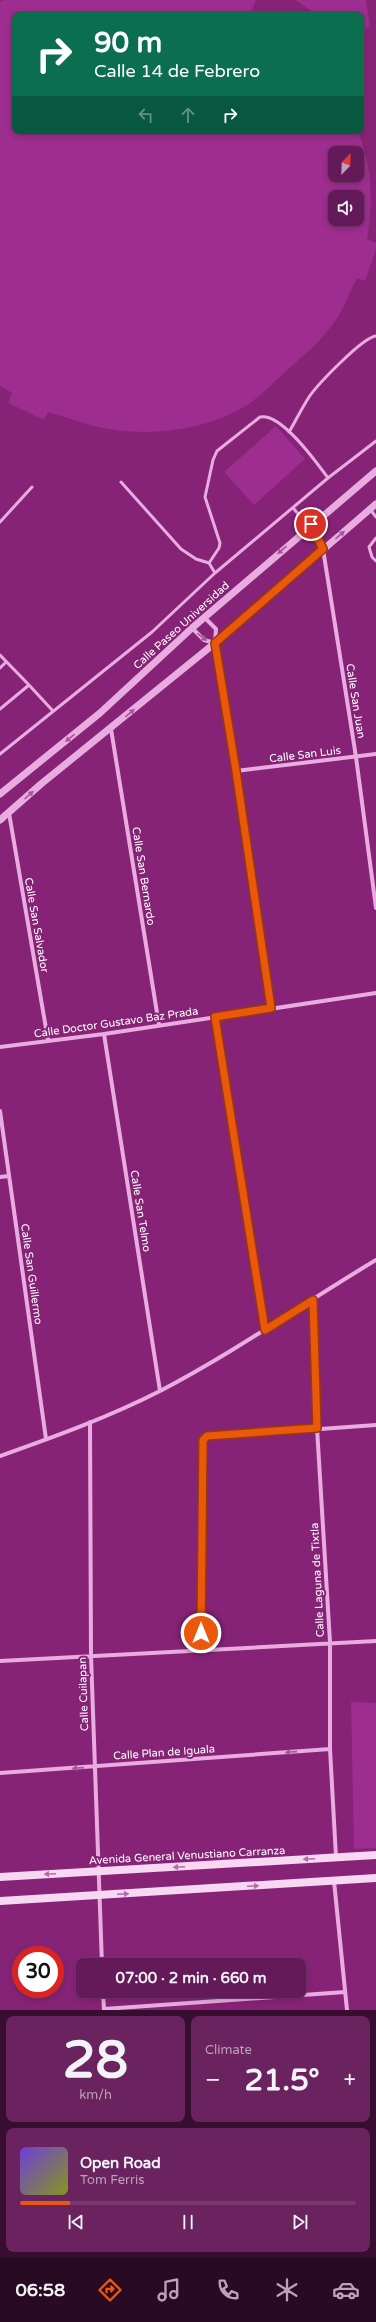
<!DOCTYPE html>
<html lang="en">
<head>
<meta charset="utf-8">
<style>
	body { margin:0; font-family:"Varela Round",sans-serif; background:#6a235e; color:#f1f3f6; height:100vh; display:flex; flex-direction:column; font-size:15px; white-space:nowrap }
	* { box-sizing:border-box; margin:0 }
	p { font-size:13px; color:#bba1ba }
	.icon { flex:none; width:22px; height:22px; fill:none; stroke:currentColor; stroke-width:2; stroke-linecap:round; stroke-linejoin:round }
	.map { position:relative; height:2010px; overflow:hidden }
	.sheet { display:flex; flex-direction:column; gap:6px; padding:6px; background:#370e30; flex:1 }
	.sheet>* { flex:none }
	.banner { position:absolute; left:12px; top:12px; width:352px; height:122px; border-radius:8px; box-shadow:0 2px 6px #0003,0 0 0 1px #78386e; background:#0b6e4f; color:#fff; overflow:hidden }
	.needle { width:26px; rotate:23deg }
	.buttons { position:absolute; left:328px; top:146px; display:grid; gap:8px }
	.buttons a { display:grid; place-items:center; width:36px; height:36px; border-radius:8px; background:#641a58; box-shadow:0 2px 6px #0003,0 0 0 1px #78386e; font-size:20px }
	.speed { position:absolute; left:12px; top:1946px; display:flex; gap:8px; font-size:20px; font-weight:700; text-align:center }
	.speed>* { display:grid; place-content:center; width:52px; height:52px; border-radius:50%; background:#641a58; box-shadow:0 2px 6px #0003,0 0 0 1px #78386e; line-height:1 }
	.speed .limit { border:6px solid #d22; background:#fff; color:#111 }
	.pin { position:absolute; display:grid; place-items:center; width:34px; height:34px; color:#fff; margin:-17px; border:2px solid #fff; border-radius:50%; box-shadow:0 1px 4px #0007 }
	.me { position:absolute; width:44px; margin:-22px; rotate:0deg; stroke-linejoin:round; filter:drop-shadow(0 0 3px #0008) }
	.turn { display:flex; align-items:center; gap:14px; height:84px; padding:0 16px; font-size:18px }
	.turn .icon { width:52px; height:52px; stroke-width:2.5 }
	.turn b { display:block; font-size:28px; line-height:34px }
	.lanes { display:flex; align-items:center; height:38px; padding:0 16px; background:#0003; justify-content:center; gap:20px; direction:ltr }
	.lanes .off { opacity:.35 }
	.big { font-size:30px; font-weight:800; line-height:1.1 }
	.sheet .widget { flex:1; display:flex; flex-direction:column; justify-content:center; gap:6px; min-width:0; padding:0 14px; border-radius:8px; background:#6a235e }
	.sheet .dial { align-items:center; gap:0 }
	.dial b { font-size:52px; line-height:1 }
	.song { display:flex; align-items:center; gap:12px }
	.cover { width:48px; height:48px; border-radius:6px; background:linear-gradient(135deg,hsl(260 70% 55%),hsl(70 70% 35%)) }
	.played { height:4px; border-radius:2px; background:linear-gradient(90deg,#ea580c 15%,#78386e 15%) }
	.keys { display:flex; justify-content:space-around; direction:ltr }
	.heat { display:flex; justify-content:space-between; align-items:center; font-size:22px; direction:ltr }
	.sheet .tiles { flex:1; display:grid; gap:6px; grid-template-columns:1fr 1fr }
	.widget:last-child { grid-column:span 2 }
	.trip { position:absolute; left:76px; top:1958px; width:230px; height:40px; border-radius:8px; background:#641a58; box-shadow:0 2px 6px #0003,0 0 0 1px #78386e; font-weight:800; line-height:40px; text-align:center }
	.menu { display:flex; height:64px; justify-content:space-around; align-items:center; background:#280a23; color:#bba1ba }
	.menu .icon { width:28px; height:28px }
	.menu .active { color:#ea580c }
	.menu b { font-size:18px; color:#f1f3f6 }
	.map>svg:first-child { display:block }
	.green { fill:#9d2d8e; fill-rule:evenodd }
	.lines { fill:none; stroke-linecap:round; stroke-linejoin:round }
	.service { stroke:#e9ace0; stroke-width:3 }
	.minor { stroke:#e9ace0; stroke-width:4 }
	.tertiary { stroke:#e9ace0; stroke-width:7 }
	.secondary { stroke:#f7d7f2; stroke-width:8 }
	.oneway { fill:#a9539b }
	.oneway2 { fill:#b36ba8 }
	.route-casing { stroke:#983908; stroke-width:10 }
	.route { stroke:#ea580c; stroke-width:7 }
	.labels { text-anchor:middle; stroke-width:4; stroke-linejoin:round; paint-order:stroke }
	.street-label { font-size:11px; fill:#fff; stroke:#862376 }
</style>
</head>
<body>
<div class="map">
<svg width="376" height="2010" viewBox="0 0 376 2010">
	<rect width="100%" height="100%" fill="#862376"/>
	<path class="green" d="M4 0H256L250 15H15V131H357C373 164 373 204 367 239L376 243V250L365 281 357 278C352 288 348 298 343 308 330 333 307 353 286 371 274 382 261 396 247 405 204 432 143 438 94 426 79 422 63 416 48 412L44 420 8 403 12 393 0 386V2ZM335 153H357V175H335ZM335 197H357V219H335Z
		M295 0H366L370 28 361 29V15H318Z
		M276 426 305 459 254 505 224 472Z
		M351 1702 376 1703V1848L354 1849Z"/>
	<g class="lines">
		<path class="service" d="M289 432C296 420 302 408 309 397 318 384 363 337 376 336
			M121 482 181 549 196 559 209 563 219 548 220 543 205 497 213 460 217 451 260 417C281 412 317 463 328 478
			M294 509 304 521 311 524
			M370 509 376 517
			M0 522 32 487
			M376 538 369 547 372 557 376 561
			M209 563 215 573
			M0 655 29 685 0 709
			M0 668 6 662
			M29 685 53 711
			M0 754 152 632 215 573 328 478 376 441"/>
		<path class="minor" d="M311 525 323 549 356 757 376 908
			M204 617 216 629 215 643 236 771 271 1009
			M192 628 204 640 215 643
			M111 729 159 1025
			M236 771 376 754
			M9 813 48 1040
			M215 1017 265 1330
			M104 1034 160 1391
			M0 1047 104 1034 376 993
			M0 1111 46 1439
			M0 1177 9 1176
			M313 1300 317 1428 330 1642V1749L336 1857
			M90 1422 91 1656 102 1965
			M0 1456C54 1437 109 1417 160 1391 235 1352 304 1303 376 1260
			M201 1649 203 1440 207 1437 376 1425
			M0 1661 376 1641
			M0 1773 330 1749
			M334 1881 347 2010
			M103 1991 104 2010
			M104 2009 345 1992"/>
		<path class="tertiary" d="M0 794 100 713 192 628 376 471
			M0 820 41 784 215 643 376 504"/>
		<path class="secondary" d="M0 1877 376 1855
			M0 1901 376 1878"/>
	</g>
	<defs><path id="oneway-solid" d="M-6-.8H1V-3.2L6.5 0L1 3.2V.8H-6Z"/></defs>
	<g class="oneway">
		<use href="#oneway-solid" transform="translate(340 535) rotate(-41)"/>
		<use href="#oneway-solid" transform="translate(282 550) rotate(139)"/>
		<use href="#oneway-solid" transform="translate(202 637) rotate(38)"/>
		<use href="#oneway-solid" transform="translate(130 713) rotate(-40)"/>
		<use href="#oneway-solid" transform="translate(70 738) rotate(141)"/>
		<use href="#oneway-solid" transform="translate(29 795) rotate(-42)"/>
		<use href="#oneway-solid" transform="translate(291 1752) rotate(176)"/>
		<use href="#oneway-solid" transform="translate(78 1768) rotate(176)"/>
	</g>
	<g class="oneway2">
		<use href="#oneway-solid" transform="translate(309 1859) rotate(177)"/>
		<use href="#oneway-solid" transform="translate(179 1867) rotate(177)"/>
		<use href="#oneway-solid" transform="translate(50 1874) rotate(177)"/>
		<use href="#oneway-solid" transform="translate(253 1886) rotate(-3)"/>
		<use href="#oneway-solid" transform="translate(123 1894) rotate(-3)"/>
	</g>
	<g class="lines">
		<defs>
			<path id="route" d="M201 1633 203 1440 207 1436 317 1428 313 1300 265 1330 215 1017 271 1008 236 771 215 643 323 549 311 524"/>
		</defs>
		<use href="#route" class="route-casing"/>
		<use href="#route" class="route"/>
	</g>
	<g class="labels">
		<g class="street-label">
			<text transform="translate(181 625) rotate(-42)" y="4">Calle Paseo Universidad</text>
			<text transform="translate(356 701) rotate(81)" y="4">Calle San Juan</text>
			<text transform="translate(305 754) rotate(-7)" y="4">Calle San Luis</text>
			<text transform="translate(144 876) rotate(81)" y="4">Calle San Bernardo</text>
			<text transform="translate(37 925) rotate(80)" y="4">Calle San Salvador</text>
			<text transform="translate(116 1022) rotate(-8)" y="4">Calle Doctor Gustavo Baz Prada</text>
			<text transform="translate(141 1211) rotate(81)" y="4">Calle San Telmo</text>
			<text transform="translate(32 1274) rotate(82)" y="4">Calle San Guillermo</text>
			<text transform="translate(317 1580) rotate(-93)" y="4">Calle Laguna de Tixtla</text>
			<text transform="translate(83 1694) rotate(-92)" y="4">Calle Cuilapan</text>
			<text transform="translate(164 1752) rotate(-4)" y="4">Calle Plan de Iguala</text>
			<text transform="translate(187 1855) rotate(-3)" y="4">Avenida General Venustiano Carranza</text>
		</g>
	</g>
</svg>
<div class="buttons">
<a><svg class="needle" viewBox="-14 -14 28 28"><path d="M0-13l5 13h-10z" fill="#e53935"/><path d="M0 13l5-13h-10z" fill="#bba1ba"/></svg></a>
<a><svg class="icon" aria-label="sound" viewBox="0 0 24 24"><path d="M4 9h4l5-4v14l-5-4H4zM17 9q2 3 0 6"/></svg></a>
</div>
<div class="speed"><div class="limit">30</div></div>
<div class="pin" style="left:311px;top:524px;background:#d93025"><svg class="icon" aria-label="arrive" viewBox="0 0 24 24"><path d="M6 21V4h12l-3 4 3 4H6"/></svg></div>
<svg class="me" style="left:201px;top:1633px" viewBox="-20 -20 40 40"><circle r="17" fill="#ea580c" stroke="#fff" stroke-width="3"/><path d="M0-11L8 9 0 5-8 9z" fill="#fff"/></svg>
<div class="trip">07:00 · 2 min · 660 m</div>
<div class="banner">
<div class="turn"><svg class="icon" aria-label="right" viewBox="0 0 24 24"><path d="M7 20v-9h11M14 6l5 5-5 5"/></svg><div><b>90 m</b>Calle 14 de Febrero</div></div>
<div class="lanes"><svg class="icon off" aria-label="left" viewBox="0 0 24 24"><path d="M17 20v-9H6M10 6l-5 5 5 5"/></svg><svg class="icon off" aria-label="ahead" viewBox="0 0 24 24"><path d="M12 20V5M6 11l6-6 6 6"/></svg><svg class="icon" aria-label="right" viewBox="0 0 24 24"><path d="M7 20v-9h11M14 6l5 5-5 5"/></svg></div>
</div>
</div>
<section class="sheet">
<div class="tiles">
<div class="widget dial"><b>28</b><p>km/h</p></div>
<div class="widget"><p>Climate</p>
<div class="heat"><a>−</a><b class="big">21.5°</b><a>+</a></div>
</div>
<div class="widget">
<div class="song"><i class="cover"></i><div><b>Open Road</b><p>Tom Ferris</p></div></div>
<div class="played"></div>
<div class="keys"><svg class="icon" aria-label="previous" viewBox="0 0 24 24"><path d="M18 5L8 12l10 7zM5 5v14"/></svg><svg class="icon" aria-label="pause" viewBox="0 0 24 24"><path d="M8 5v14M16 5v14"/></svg><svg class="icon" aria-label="next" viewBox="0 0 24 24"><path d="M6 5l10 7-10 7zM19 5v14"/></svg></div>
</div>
</div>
</section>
<nav class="menu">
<b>06:58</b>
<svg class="icon active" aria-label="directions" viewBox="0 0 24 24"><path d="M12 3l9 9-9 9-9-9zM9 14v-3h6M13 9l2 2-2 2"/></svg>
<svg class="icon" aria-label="music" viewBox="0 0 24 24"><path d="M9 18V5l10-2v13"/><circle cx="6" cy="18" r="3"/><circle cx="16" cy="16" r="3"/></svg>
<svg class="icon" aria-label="phone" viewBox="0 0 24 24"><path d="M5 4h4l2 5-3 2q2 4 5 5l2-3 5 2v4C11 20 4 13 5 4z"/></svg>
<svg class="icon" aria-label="climate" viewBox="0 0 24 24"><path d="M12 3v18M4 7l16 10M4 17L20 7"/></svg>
<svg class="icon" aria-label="car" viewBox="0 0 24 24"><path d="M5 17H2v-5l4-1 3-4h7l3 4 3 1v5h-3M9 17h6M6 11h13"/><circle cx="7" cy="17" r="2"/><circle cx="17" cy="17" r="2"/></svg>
</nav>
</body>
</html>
